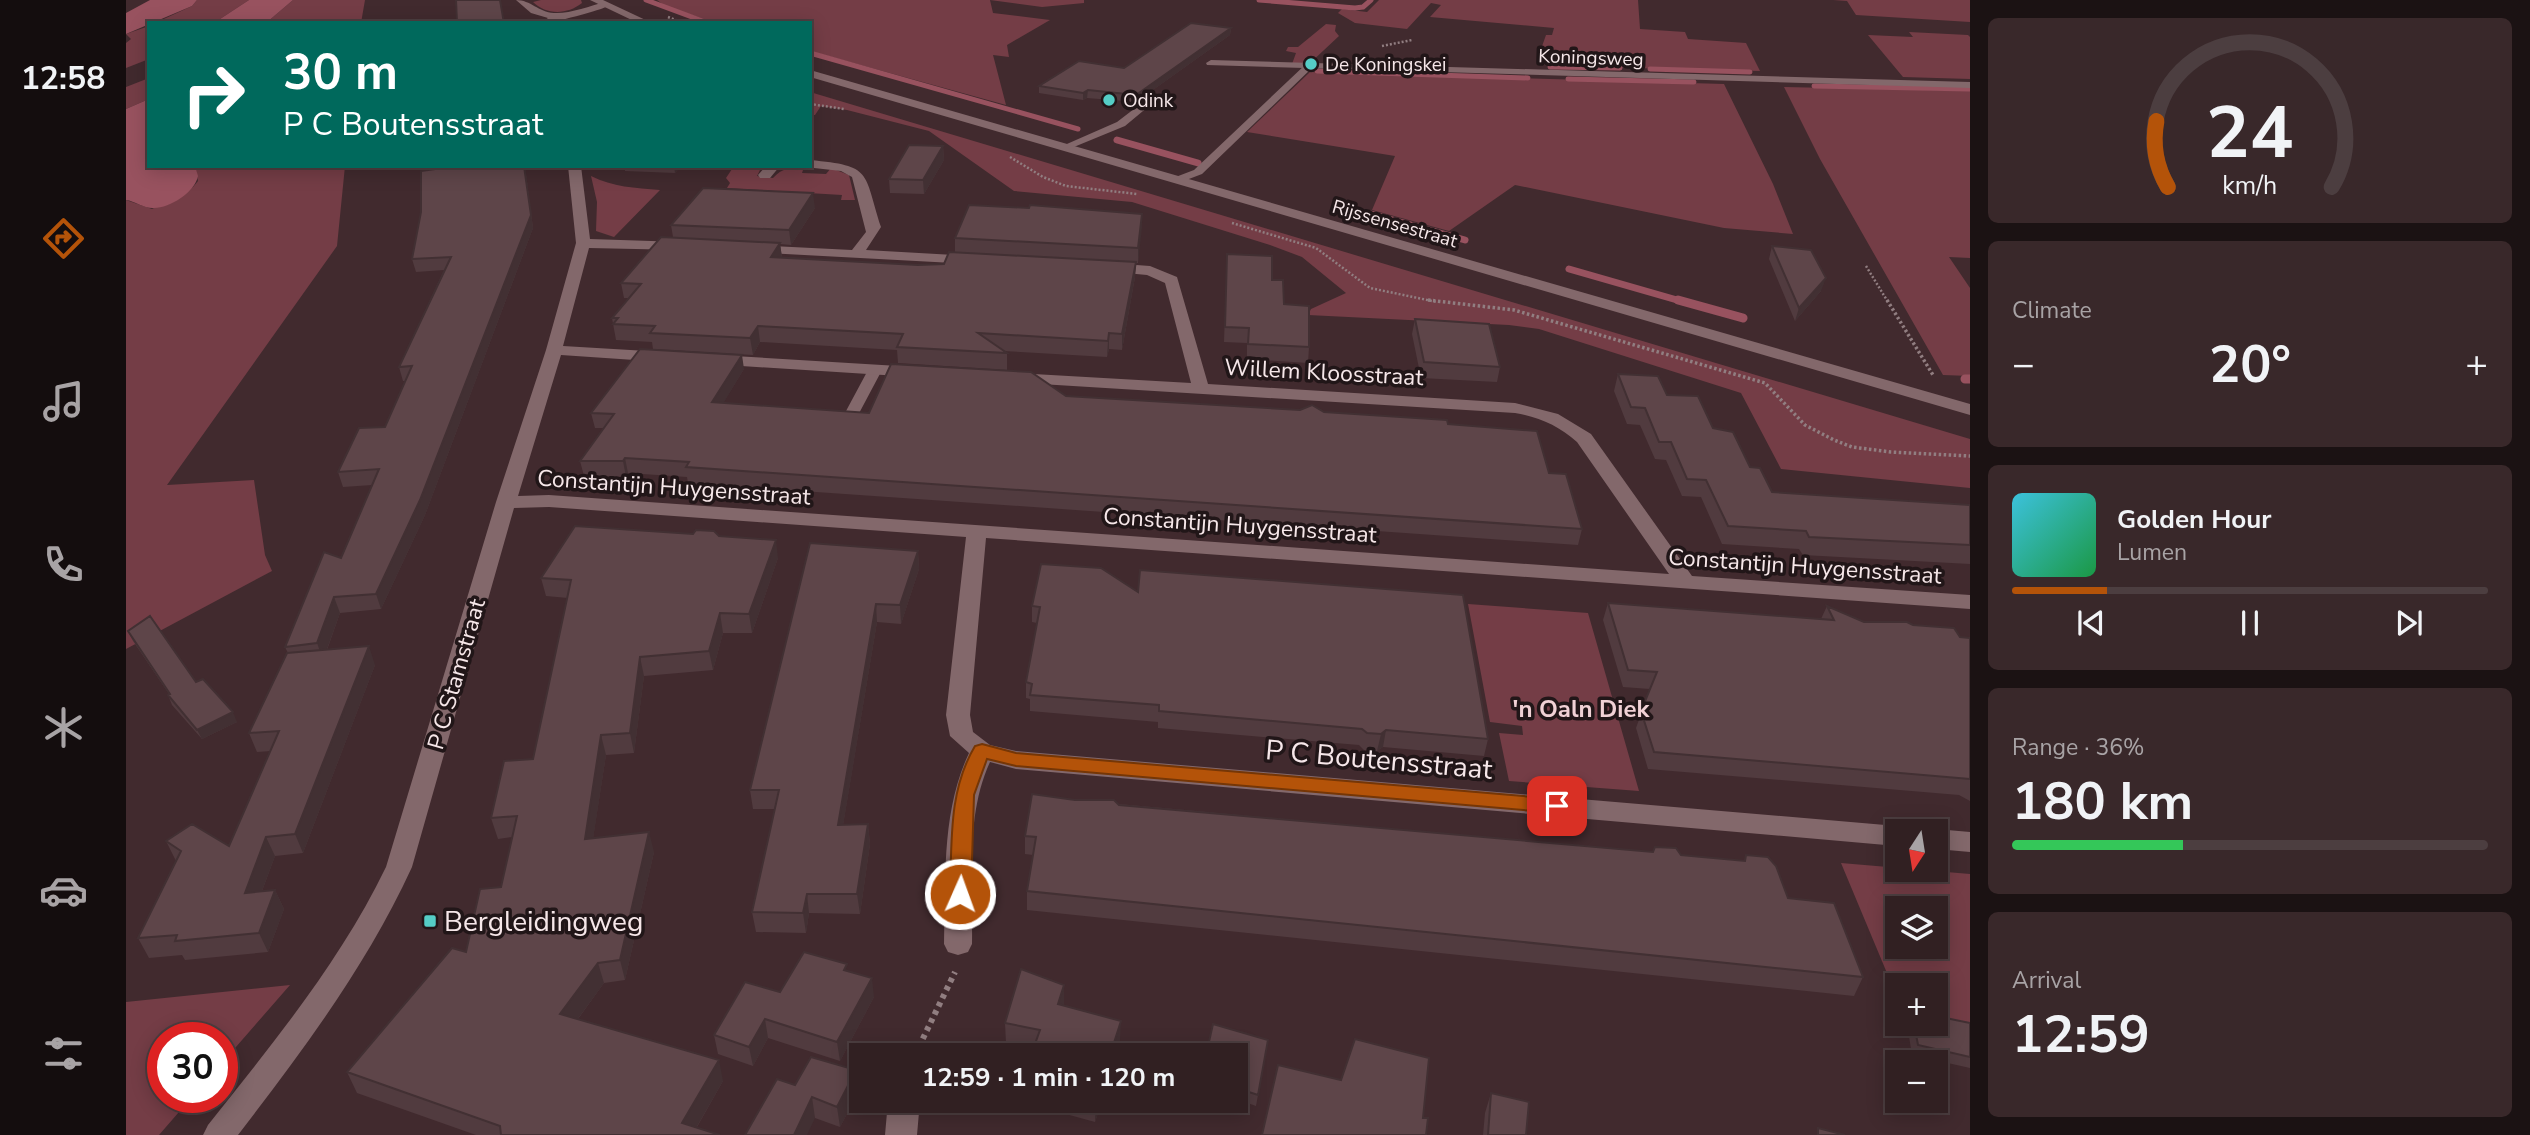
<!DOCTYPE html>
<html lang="en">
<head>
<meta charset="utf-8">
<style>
	body { margin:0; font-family:"Nunito Sans",sans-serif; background:#39282a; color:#f1f3f6; height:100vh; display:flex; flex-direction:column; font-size:26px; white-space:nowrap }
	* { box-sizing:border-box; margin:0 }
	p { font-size:23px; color:#a8a3a5 }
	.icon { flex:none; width:38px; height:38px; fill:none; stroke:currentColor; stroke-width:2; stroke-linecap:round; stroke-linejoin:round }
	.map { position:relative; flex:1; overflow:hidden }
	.side { display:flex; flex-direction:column; gap:18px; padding:18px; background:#1b1213; width:560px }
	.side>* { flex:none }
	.hud { position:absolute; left:21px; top:21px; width:665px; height:147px; border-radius:0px; box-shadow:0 4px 18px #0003,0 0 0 2px #4c3e40; background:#00695c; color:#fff; overflow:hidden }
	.needle { width:46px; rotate:192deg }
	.tools { position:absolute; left:1759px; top:819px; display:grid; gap:14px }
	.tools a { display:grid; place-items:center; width:63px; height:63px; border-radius:0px; background:#312022; box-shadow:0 4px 18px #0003,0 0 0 2px #4c3e40; font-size:35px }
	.speed { position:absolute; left:21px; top:1022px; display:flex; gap:14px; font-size:35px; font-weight:700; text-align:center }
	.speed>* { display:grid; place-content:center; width:91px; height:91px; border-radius:50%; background:#312022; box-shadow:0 4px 18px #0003,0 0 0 2px #4c3e40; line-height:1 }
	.speed .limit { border:10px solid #d22; background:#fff; color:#111 }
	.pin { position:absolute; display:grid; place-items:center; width:60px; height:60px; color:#fff; margin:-30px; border-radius:14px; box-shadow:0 4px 10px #0006 }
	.me { position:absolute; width:77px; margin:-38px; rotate:2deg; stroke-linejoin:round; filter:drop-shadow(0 0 5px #0008) }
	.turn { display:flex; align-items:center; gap:24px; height:147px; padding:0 21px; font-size:32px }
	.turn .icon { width:91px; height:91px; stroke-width:2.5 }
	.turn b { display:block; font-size:49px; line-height:60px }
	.big { font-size:52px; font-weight:700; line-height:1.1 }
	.side .widget { flex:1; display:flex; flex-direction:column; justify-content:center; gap:10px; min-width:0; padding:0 24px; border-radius:10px; background:#39282a }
	.side .dial { align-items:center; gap:0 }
	.dial svg { height:182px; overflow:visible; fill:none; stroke:#4c3e40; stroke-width:7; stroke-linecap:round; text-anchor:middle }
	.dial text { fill:#f1f3f6; stroke:none }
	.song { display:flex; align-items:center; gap:21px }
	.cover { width:84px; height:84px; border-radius:10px; background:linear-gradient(135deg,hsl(190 70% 55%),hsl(140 70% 35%)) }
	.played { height:7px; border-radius:4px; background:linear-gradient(90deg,#b45309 20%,#4c3e40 20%) }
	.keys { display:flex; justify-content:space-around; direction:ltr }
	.heat { display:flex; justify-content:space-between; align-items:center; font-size:38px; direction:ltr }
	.charge { height:10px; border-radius:5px; background:linear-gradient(90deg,#34c759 36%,#4c3e40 0) }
	.trip { position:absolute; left:723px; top:1043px; width:399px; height:70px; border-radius:0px; background:#312022; box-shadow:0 4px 18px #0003,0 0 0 2px #4c3e40; font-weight:700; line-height:70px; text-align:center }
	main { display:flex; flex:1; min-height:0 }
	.menu { display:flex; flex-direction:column; width:126px; justify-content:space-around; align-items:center; background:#140d0e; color:#a8a3a5 }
	.menu .icon { width:49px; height:49px }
	.menu .active { color:#b45309 }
	.menu b { font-size:32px; color:#f1f3f6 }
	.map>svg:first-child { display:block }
	.green { fill:#743d46; fill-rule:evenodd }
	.water { fill:#98525f }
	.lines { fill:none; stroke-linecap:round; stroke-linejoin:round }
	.stream-far2 { stroke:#98525f; stroke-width:5 }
	.stream-far1 { stroke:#98525f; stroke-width:7 }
	.stream { stroke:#98525f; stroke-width:9 }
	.path-far2 { stroke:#917e81; stroke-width:2.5; stroke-dasharray:2 2; stroke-linecap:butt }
	.path-far1 { stroke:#917e81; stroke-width:3.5; stroke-dasharray:2.5 2.5; stroke-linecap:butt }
	.path { stroke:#917e81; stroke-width:6; stroke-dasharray:4.5 4.5; stroke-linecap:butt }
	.service { fill:#83686b; fill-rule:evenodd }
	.minor { fill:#83686b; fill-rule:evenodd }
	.secondary { fill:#83686b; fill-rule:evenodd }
	.wall { fill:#513b3f }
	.shaded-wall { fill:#423033 }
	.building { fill:#5e4549; stroke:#423033; stroke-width:2 }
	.route { fill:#b45309; stroke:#753606; stroke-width:2 }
	.poi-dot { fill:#55cdc6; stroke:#211618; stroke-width:2.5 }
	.labels { text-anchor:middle; stroke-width:7; stroke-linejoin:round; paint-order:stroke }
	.far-street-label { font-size:19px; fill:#f6e7e9; stroke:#211618 }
	.far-poi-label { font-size:19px; fill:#f6e7e9; stroke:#211618; text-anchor:start }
	.street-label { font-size:23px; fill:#f6e7e9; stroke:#211618 }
	.neighbourhood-label { font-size:24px; font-weight:bold; fill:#f0d1d5; stroke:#211618 }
	.near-street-label { font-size:28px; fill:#f6e7e9; stroke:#211618 }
	.near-poi-label { font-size:28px; fill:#f6e7e9; stroke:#211618; text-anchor:start }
</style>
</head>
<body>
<main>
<nav class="menu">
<b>12:58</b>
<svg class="icon active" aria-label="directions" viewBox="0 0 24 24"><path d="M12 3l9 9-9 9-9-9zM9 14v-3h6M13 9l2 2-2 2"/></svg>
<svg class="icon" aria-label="music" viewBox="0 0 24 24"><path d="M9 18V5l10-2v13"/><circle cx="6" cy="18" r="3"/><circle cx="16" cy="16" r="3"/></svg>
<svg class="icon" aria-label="phone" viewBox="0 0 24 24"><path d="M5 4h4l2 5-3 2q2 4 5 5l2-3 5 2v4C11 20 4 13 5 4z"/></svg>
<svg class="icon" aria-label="climate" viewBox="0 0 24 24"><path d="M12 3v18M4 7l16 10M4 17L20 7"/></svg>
<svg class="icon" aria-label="car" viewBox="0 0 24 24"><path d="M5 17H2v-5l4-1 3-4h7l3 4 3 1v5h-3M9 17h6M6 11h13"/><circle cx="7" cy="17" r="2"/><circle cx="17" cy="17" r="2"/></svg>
<svg class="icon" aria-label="filters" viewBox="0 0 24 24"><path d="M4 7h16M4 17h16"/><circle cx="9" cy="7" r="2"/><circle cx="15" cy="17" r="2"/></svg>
</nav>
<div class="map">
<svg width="1844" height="1135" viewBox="0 0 1844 1135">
	<rect width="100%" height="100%" fill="#412a2e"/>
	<path class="green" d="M71 0H123L88 23H29L66 6Z
		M167 0H239L235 23H140Z
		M415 0H455L456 3C441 15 420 15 407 2Z
		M531 0H958V3L916 7 864 0 867 13 924 20 881 45 883 57 867 55 880 105 684 51V23H590L539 6Z
		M1253 0H1512L1514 29 1559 32 1562 39 1620 43 1634 71 1422 66 1414 52 1420 35H1426L1428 28 1304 17 1315 5 1305 3 1281 29 1229 23 1212 13 1216 9 1241 12Z
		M1707 0H1844V22L1730 15 1721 1Z
		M1200 24 1210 25 1209 31 1213 36 1182 65 1166 64 1170 53 1160 51 1162 47H1172Z
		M23 26V59L0 68V43L5 39 0 34Z
		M1783 32 1842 35 1844 37V79L1777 77 1742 35 1787 37Z
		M1184 72 1598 84 1647 184 1667 234 1598 228 1389 185 1323 231 1246 210 1269 156 1121 132Z
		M23 78V99L0 109V87Z
		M1658 87 1844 91V258L1823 257 1844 288V376L1817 375 1694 159Z
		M684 92 1844 439V488L1655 469 1615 393 1413 329 1383 325 1182 315 1185 309 1220 293 1176 257 1144 245 1006 202 888 191 803 131 721 110 695 106 689 115H684Z
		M69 166H219L211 246 41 485 128 480 139 555 146 571 0 649V200L26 209 67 187 72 181Z
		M608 166H630L634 170 631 176 647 178C656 168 665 167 678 167L676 173 700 174 705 168 723 175 729 200H715L716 195 601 188 604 183 600 178Z
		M465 176C487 187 509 188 534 190L488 237 470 231 471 202Z
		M1342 604 1462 613 1513 791 1383 781 1373 733 1397 735 1396 726 1364 722Z
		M1715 863 1844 874V1025L1810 1018V985H1771V997ZM1771 908H1810V947H1771Z
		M164 985 96 1063V1038H37V1097H66L33 1135H0V1002Z"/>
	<path class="water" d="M24 0H71L66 6 0 34V13Z
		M123 0H167L140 23H88Z
		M23 99V166H69L72 176C69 192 44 208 28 208 19 209 9 201 0 200V109Z"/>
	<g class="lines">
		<path class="stream-far2" d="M520 0 582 23
			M1133 0 1229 8 1237 7 1245 0
			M684 53 952 129
			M1424 67 1494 68
			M1524 69 1624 72
			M1191 71 1402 78
			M1442 79 1568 82
			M1688 86 1844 89"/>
		<path class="stream-far1" d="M991 140 1072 163
			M1245 214 1339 240
			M1443 269 1558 302"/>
		<path class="stream" d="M1552 300 1617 318
			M1839 379H1844"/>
		<path class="path-far2" d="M542 17 557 23
			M1256 46 1286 40
			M684 104 718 109
			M884 157 917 177 940 186 1011 194
			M1106 223 1190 248 1244 288 1311 302
			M1740 266 1762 302"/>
		<path class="path-far1" d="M1302 300 1388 310 1639 383 1679 425 1708 440 1726 447 1765 452 1844 456
			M1761 300 1807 375"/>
		<path class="path" d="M789 1055 829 972"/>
		<path class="service" d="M1180 64 1188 66 1076 174 1055 182H1047V178L1068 170Z
			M1021 99 1029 101 999 126 943 149 934 147 991 122Z
			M749 366 756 370 730 419 702 418 700 415 702 412 720 411 742 370Z"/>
		<path class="minor" d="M390 0C405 0 412 12 428 13 443 14 464 6 479 2L484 5C474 11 427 23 415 23L422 18 405 13Z
			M1085 60 1844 82V88L1081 65 1080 63Z
			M684 160C747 166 737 171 755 227L740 250 846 256 853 260 846 264 622 252 620 249 627 245 726 250 740 232 726 177 715 171 679 167 684 166Z
			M442 166H455L464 239 556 242 563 246 556 250 463 248 437 346 538 352 546 357 538 362 435 355 392 496 423 495 1543 574 1451 442C1433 426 1413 417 1389 413L882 382 879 378 888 373 1065 383 1039 283 1021 275 978 271 975 268 978 265 983 263 1024 266 1051 277 1082 384 1389 403 1432 414 1465 434 1566 576 1844 595V609L860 538 844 715 847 732 864 745 890 751 1771 826 1782 831H1771V846L890 769 864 762C839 816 847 885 846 944L842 952 832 955 822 952 818 944C820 880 815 812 843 753L824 736 820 715 840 537 423 507 388 508 286 867C241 965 178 1049 112 1135H77L82 1125C147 1043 214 962 260 867L370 502 420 350 450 243Z
			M640 166H654L644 178H634L632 175Z
			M591 355 789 367 798 372 789 377 585 364 583 360 585 356Z
			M1810 829 1844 832V852L1810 849V831H1803Z
			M762 1101H794L791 1135H759Z"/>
		<path class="secondary" d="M464 0H477L526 23H512Z
			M684 70 1844 404V415L684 77Z"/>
	</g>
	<path class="wall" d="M1105 28 1104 35 1010 102 961 98 957 100 913 93V86L998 68Z
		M817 146 818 160 798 194 764 193 763 179Z
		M331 166H399L407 228 299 515 255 609 214 613 201 650 249 665 177 853 149 856 136 891 149 890 158 909 142 952 59 960 56 955 23 958 12 938 50 861 40 841 103 846 145 751 131 752 123 733 162 653 159 647 215 558 246 485 217 487 212 472 259 427 280 381H277L273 367 318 270 290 272 286 259Z
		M499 166H555L549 173 499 171Z
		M689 208 665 245 654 244 656 257 792 265 818 264 829 252V238L1016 214 1012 263H1010L1009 277 996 350 983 349 981 357 877 351 881 353V370L772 363 771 350 634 342 627 355 527 349 526 342 490 340 486 318 503 298H498L495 283 547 237 545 225Z
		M1646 246 1695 291 1669 321 1643 259Z
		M1101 254 1146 280 1158 304 1183 347 1182 363 1121 359V343L1098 342Z
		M1289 319 1374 367 1371 382 1295 378 1286 334Z
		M618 369 597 403 743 413 940 396 1198 412 1322 424 1423 473 1456 529 1452 545 562 483 561 477 502 473 500 477 458 476 454 461 478 428H469L465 413Z
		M1492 374 1541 395 1587 428 1646 492 1844 505V564L1677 555 1673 549 1596 544 1575 497 1556 496 1540 460 1529 459 1514 425 1501 424 1488 391Z
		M593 536 652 558 626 633H597L587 670 518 676 508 753 480 755 467 838 528 852 499 980 478 983 452 1019 597 1081 571 1127 594 1135H350L231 1093 221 1072 340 952 375 887 386 837 372 839 365 818 407 759 442 598 420 596 415 578Z
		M684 543 792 551 793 569 775 624 751 622 717 825 742 824 744 844 734 914 683 913 680 933 630 932 626 912 649 809H627L624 790Z
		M1012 592 1362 739 1358 756 1257 747 1251 751 1238 750 1233 745 1032 728V722L904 711V699L900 698V682L911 623 906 622V606Z
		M1482 603 1695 619 1701 606 1738 622 1787 625 1834 637 1844 638V801L1833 795 1522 769 1510 728 1524 689 1497 687 1477 620Z
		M2 631 70 682 111 722 76 739 46 705 42 695 43 694 7 641Z
		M949 800 1618 861 1620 855 1737 977 1728 996 901 910V891L907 855 899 854V836Z
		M722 971 748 997 714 1061 642 1038 627 1066 592 1054 588 1035 654 992Z
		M938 1006 994 1041 907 1049 880 1043 879 1023Z
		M1844 1023V1068L1786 1055 1781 1024Z
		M1140 1050 1130 1106 1110 1099V1055Z
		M730 1070 733 1091 714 1127 689 1118 669 1085Z
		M1365 1093 1400 1135H1357L1359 1113Z
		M896 1101H976L969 1122 896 1102Z"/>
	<path class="shaded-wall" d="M1105 28 1104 35 1010 102V95Z
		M962 90 961 98 957 100V93Z
		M817 146 818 160 798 194 797 180Z
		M398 166H399L407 228 299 515 255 609 250 594Z
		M548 166H555L549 173Z
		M687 193 689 208 665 245 663 230Z
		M1016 214V228L1012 263V248Z
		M654 243 656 258 645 257Z
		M1010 262 1009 277 996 350V334Z
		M1700 278 1695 291 1669 321 1673 308Z
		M632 326 634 342 627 355 624 338Z
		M983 333V349L981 357 982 341Z
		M616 355 618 369 589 417 586 402Z
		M499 458 502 473 500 477 497 461Z
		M650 540 652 558 626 633 623 614Z
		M792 551 793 569 775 624 774 605Z
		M208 597 214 613 197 660 191 643Z
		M750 604 751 622 714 844 712 825Z
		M594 613 597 633 587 670 583 651Z
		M243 646 249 665 177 853 169 834Z
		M514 657 518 676 508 753 504 733Z
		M107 712 111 722 76 739 71 730Z
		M1260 730 1257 747 1251 751 1255 734Z
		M475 735 480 755 464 859 459 839Z
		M742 824 744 844 734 914 731 894Z
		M523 832 528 852 499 980 494 960Z
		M140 837 149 856 128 912 119 893Z
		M149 890 158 909 142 952 133 933Z
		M681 894 683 913 680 933 677 913Z
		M472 963 478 983 440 1035 434 1014Z
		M746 978 748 997 714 1061 711 1042Z
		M938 985V1005L932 1024V1004Z
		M639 1019 642 1038 627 1066 623 1047Z
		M995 1021 994 1041 990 1055H984Z
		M593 1060 597 1081 566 1135 556 1123Z
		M730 1070 733 1091 714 1127 711 1107Z
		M686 1097 689 1118 681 1135H668Z
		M970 1101H976L969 1122Z"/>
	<path class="building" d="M330 0H374L378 23H331Z
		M1065 23 1105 28 1010 95 962 90 957 93 913 86 953 61 998 68Z
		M783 145 817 146 797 180 763 179Z
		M331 166H398L405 215 294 500 250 594 208 597 191 643 159 647 198 552 215 558 253 469 212 472 233 428 259 427 286 366 273 367 325 257 286 259 295 212V171Z
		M577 188 687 193 663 230 545 225Z
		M843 205 903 208 904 205 1016 214 1012 248 829 238Z
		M535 237 654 243 645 257 792 265 818 264 823 252 1010 262 996 334 983 333 982 341 852 333 881 353 771 347 777 334 632 326 624 338 524 333 529 326 487 324 492 318H486L515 284 495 283Z
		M1646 246 1685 250 1700 278 1673 308Z
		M1101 254 1146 256V280H1157L1158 304 1183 306V347L1122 344 1123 328 1099 327Z
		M1289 319 1363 324 1374 367 1298 362Z
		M514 349 616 355 586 402 743 413 765 364 905 372 940 396 1174 410 1186 405 1198 412 1321 420 1322 424 1411 431 1423 473 1440 474 1456 529 560 467 563 462 499 458 497 461H454L488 414 465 413Z
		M1492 374 1532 376 1541 395 1572 396 1587 428 1607 432 1624 467 1634 468 1646 492 1844 505V545L1683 537 1680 531 1602 526 1580 480 1561 479 1545 442H1533L1519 408 1505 407Z
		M449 526 567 534 570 530 588 531 593 536 650 540 623 614 594 613 583 651 514 657 504 733 475 735 459 839 523 832 494 960 472 963 434 1014 593 1060 556 1123 594 1135H375L374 1126 221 1072 326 948 340 952 354 889 375 887 391 816 365 818 378 761 407 759 445 580 415 578Z
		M684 543 792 551 774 605 750 604 712 825 742 824 731 894H681L677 913 626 912 653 790H624Z
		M915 564 975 568 1012 592 1014 570 1337 595 1362 739 1260 730 1255 734 1241 733 1236 729 1033 711V705L904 695 906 684 900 682 914 607 906 606Z
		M1482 603 1708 620 1701 606 1738 622H1781L1787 625 1828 628 1834 637 1844 638V779L1528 752 1515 711 1531 672 1502 670Z
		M24 616 70 682 77 679 107 712 71 730 42 695 44 694 2 631Z
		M243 646 169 834 140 837 119 893 149 890 133 933 49 941 51 935 12 938 55 851 40 841 66 824 103 846 153 731 123 733 161 653Z
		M906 794 949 800H988L993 805 1527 852 1529 847 1550 848 1555 855 1619 861 1620 855 1642 857 1650 866 1662 898 1708 903 1737 977 901 891 910 837 899 836Z
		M678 952 721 964 718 970 746 978 711 1042 639 1019 623 1047 588 1035 619 982 654 992Z
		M895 969 938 985 932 1004 995 1021 984 1055H905L914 1030 879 1023Z
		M1810 1016 1844 1023V1057L1792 1045 1788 1024H1810Z
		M1087 1024 1142 1040 1132 1095 1110 1088V1055H1080Z
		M1229 1039 1303 1058 1297 1118H1302L1300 1135H1136L1152 1065 1215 1080Z
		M685 1057 730 1070 711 1107 686 1097 668 1135H619L651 1079 669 1085Z
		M1365 1093 1403 1102 1400 1135H1362Z
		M1692 1128 1719 1135H1692Z"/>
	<path class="route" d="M856 744 890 753 1431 799 1438 801 1441 806 1438 811 1431 813 890 766 861 759 848 795 845 894 842 900 834 902 827 900 824 894C826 843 822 791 849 746Z"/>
	<g class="poi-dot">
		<circle cx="1185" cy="64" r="7"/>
		<circle cx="983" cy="100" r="7"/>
		<rect x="297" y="914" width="14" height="14" rx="3.5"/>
	</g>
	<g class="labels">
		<g class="far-street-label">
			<text transform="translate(1465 57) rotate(2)" y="7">Koningsweg</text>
			<text transform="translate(1269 223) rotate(16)" y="7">Rijssensestraat</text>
		</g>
		<g class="far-poi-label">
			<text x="1199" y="71">De Koningskei</text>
			<text x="997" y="107">Odink</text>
		</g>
		<g class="street-label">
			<text transform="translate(1198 372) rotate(3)" y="8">Willem Kloosstraat</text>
			<text transform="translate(548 487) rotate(4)" y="8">Constantijn Huygensstraat</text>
			<text transform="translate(1114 525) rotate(4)" y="8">Constantijn Huygensstraat</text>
			<text transform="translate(1679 566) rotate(4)" y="8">Constantijn Huygensstraat</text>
			<text transform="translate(330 674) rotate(-74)" y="8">P C Stamstraat</text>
		</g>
		<g class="neighbourhood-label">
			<text x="1455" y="717">'n Oaln Diek</text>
		</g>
		<g class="near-street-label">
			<text transform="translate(1253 759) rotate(5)" y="10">P C Boutensstraat</text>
		</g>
		<g class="near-poi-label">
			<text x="318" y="931">Bergleidingweg</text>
		</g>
	</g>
</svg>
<div class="tools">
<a><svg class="needle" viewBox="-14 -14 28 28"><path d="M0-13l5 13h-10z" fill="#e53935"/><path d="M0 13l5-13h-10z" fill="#a8a3a5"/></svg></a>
<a><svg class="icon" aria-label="layers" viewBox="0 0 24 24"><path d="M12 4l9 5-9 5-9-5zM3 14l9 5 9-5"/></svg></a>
<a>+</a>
<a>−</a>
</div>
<div class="speed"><div class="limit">30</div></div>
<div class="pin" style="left:1431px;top:806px;background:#d93025"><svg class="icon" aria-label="arrive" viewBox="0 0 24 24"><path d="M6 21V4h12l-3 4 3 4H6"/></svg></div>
<svg class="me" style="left:834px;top:894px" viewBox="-20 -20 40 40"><circle r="17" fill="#b45309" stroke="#fff" stroke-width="3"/><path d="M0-11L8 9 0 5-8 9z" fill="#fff"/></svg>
<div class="trip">12:59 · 1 min · 120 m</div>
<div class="hud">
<div class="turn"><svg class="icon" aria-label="right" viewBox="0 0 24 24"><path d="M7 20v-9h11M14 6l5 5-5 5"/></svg><div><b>30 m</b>P C Boutensstraat</div></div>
</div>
</div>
<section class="side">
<div class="widget dial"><svg viewBox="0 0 100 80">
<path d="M14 69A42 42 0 1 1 86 69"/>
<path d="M14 69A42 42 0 0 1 9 40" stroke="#b45309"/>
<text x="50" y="56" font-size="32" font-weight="700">24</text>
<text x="50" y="72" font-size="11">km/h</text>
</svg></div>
<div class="widget"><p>Climate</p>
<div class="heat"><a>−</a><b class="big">20°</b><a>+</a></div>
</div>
<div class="widget">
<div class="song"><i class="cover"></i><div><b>Golden Hour</b><p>Lumen</p></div></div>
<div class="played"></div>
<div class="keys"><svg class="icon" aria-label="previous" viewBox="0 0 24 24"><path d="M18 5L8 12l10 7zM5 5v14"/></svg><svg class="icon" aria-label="pause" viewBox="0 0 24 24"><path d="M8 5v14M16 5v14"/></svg><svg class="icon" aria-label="next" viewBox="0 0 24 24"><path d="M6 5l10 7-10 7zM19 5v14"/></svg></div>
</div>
<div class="widget"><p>Range · 36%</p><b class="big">180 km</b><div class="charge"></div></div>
<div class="widget"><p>Arrival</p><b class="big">12:59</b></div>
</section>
</main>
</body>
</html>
